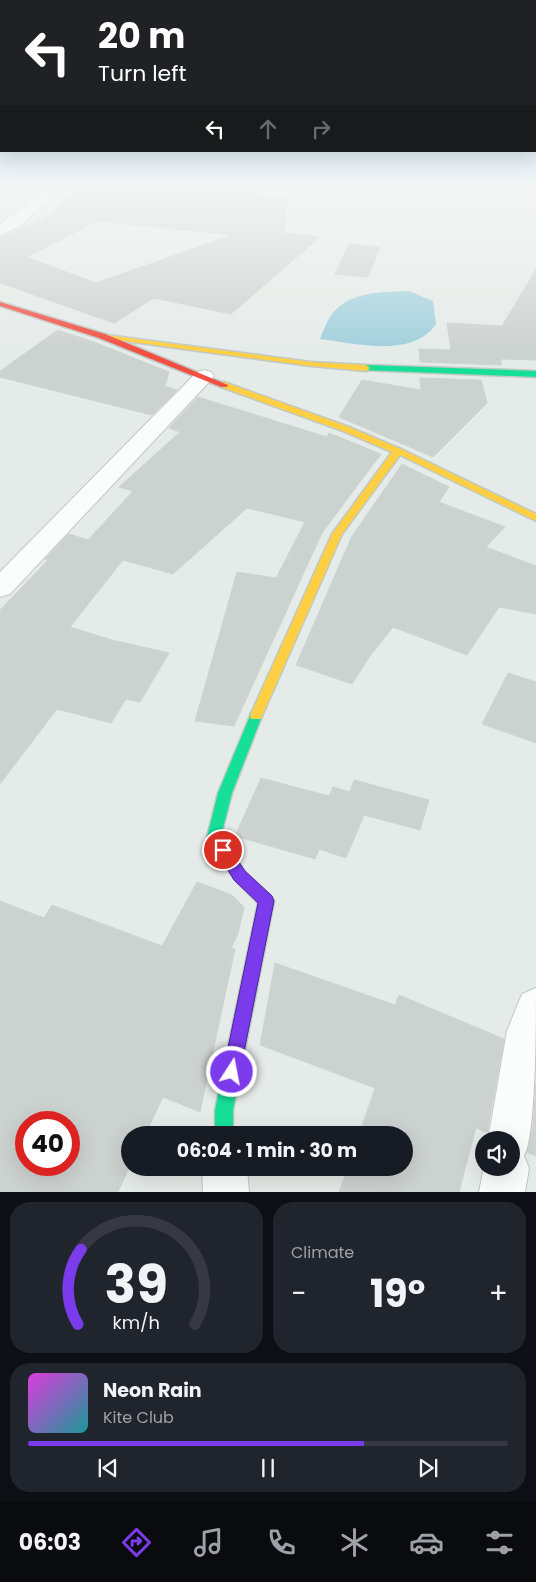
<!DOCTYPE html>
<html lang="en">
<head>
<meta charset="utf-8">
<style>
	body { margin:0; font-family:Poppins,sans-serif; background:#20242c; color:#f1f3f6; height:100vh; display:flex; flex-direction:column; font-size:19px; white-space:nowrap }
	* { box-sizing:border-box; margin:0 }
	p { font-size:16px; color:#9ea1a6 }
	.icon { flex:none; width:28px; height:28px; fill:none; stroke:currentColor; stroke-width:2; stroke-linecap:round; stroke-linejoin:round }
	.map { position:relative; height:1192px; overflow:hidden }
	.panel { display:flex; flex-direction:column; gap:10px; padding:10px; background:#0d0f14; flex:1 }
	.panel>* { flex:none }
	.top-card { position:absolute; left:0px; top:0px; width:536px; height:152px; box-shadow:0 5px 20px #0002; background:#202124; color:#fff; overflow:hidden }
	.fabs { position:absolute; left:475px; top:1131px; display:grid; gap:10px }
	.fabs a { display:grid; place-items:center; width:45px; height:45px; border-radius:50%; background:#171b24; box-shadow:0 5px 20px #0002; font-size:25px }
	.speed { position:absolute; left:15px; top:1111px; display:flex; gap:10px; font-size:25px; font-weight:700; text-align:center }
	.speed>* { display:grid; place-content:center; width:65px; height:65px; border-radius:50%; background:#171b24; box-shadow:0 5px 20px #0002; line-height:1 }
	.speed .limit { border:8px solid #d22; background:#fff; color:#111 }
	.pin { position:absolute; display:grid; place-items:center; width:42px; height:42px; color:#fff; margin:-21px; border:2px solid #fff; border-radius:50%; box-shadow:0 1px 5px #0007 }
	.me { position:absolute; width:55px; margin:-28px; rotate:11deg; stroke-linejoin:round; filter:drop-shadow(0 0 4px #0008) }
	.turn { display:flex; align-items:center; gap:18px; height:105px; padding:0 15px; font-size:22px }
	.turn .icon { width:65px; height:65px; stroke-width:2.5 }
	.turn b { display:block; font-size:35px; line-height:42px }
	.lanes { display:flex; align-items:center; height:48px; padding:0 15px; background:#0003; justify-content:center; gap:25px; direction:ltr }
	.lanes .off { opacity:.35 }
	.big { font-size:38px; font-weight:700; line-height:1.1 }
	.panel .card { flex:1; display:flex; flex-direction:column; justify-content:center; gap:8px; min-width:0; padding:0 18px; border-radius:20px; background:#20242c }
	.panel .dial { align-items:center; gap:0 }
	.dial svg { height:130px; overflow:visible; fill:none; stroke:#363941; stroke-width:7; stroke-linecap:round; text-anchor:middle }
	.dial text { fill:#f1f3f6; stroke:none }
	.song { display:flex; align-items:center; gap:15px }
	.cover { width:60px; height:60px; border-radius:8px; background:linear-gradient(135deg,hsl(300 70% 55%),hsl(180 70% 35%)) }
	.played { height:5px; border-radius:2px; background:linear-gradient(90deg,#7c3aed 70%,#363941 70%) }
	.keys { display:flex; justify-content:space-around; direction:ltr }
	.heat { display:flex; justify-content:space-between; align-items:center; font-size:28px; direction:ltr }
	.panel .tiles { flex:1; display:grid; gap:10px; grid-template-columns:1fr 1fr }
	.card:last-child { grid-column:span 2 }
	.trip { position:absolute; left:121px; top:1126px; width:292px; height:50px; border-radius:25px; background:#171b24; box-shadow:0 5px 20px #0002; font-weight:700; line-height:50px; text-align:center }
	.tabs { display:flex; height:80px; justify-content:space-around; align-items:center; background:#090b0e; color:#9ea1a6 }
	.tabs .icon { width:35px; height:35px }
	.tabs .active { color:#7c3aed }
	.tabs b { font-size:22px; color:#f1f3f6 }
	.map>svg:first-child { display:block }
	.water { fill:#a2d0dd }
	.building { fill:#ccd2d0; stroke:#ced4d1; fill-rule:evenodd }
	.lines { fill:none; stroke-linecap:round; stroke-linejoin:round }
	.street-casing { stroke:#c2c8c6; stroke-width:2 }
	.fast-casing { stroke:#c0c9c6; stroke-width:3 }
	.slow-casing { stroke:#c0c9c6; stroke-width:3 }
	.jam-casing { stroke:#c0c9c6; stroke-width:3 }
	.street { fill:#fbfcfc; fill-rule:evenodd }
	.fast { fill:#16e098; fill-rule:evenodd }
	.slow { fill:#ffcf43; fill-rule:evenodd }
	.jam { fill:#f24e42; fill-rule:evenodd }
	.route { fill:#7c3aed; stroke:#51269a }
</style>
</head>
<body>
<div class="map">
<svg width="536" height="1192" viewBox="0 0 536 1192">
	<rect width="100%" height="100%" fill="#e5ebe8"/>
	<path class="water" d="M409 291 433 301 436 324C412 359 355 343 320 339 323 331 327 321 332 314 350 291 383 292 409 291Z"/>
	<path class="building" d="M90 185 179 188 177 191 288 197 284 233 320 237 231 314 154 298 114 323 0 283V238L52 214 63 199ZM97 221 232 235 96 283 27 257Z
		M349 244 380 247 368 277 335 274Z
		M536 269V360L501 359V365L420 362 419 349 451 350 447 323 502 326Z
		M58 330 94 342 169 372 165 386 177 390 152 415 0 377V371Z
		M420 378 481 380 487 403 433 457 339 417 362 380 421 390Z
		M198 397 327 437 329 433 381 454 322 533 234 726 195 721 237 572 276 578 305 522 247 508 173 574 123 560 70 627 112 640 169 653 140 702 126 699 111 723 57 709 0 784V610L48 560 45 559 69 534 88 540 133 491 119 487 180 432 169 428Z
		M402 464 449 487 439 502 505 527 486 547 536 566V614L499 607 467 655 393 627 370 656 352 684 296 665 352 536Z
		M508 673 536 682V743L482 724Z
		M261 778 329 796 333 787 350 792 354 780 429 800 420 830 364 815 346 858 319 849 315 859 235 836Z
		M197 882 232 895 244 907 238 934 231 948 235 949 200 1112 163 1097 145 1135H130V1166L118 1192H0V901L44 918 52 905 162 946ZM26 1122H69V1165H26Z
		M275 963 395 1005 399 995 504 1039 487 1133 476 1128 459 1192H339L348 1168H405V1135H359L375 1088 260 1045Z
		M536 1084V1156L527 1152 533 1127Z"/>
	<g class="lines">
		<defs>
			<path id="street" d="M0 185H65L21 225 0 236V224L41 192 0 190Z
				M192 185H265L309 188 314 189 316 192 314 195 309 196 199 189 194 188Z
				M204 370 211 372 214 376 211 380 10 594 0 597V572L197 372Z
				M536 988C536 1020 536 1137 524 1156L529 1168 525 1192H479L484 1167 511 1168V1140H488L507 1031 522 994Z
				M202 1168H247L249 1192H203Z"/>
			<path id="fast" d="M366 365 536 371V377L363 370 362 368Z
				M256 711 261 713 262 716 232 793 221 836 245 872 271 896 274 901 233 1110V1135H215V1110L258 903 235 880 207 837 218 793 250 716 251 713Z"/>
			<path id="slow" d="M99 334 311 362 366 365 370 368 366 371 311 366 102 338 98 336Z
				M224 382 349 427 401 449 536 514V521L400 455 342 534 262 716 261 719H251L250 716 332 534 392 452 343 431 221 387 220 385Z"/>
			<path id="jam" d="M0 302 105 334 228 385 227 387H221L99 338 0 306Z"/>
		</defs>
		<use href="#street" class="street-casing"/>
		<use href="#fast" class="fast-casing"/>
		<use href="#slow" class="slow-casing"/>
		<use href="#jam" class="jam-casing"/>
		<use href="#street" class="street"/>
		<use href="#fast" class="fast"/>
		<use href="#slow" class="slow"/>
		<use href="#jam" class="jam"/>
	</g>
	<linearGradient id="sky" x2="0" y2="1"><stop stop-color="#8cbfe4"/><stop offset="0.53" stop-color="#f3f6f5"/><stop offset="1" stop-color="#f3f6f5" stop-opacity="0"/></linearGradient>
	<rect width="536" height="352" fill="url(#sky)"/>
	<path class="route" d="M223 844 228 846 245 871 272 896 274 901 240 1072 238 1078 232 1081 225 1078 223 1072 258 903 234 880 218 854 216 850 218 846Z"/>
</svg>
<div class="fabs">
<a><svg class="icon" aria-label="sound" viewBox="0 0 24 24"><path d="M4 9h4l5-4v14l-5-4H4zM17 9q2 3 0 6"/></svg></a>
</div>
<div class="speed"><div class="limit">40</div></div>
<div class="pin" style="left:223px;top:850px;background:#d93025"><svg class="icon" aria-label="arrive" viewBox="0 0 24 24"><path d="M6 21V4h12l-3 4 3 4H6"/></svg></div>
<svg class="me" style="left:232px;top:1072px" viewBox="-20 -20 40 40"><circle r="17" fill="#7c3aed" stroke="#fff" stroke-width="3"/><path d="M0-11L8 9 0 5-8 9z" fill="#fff"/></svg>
<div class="trip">06:04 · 1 min · 30 m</div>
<div class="top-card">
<div class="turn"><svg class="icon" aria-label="left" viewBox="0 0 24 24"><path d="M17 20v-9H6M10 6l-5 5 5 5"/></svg><div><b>20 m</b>Turn left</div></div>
<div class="lanes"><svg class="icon" aria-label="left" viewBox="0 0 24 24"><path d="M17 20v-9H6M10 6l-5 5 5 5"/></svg><svg class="icon off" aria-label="ahead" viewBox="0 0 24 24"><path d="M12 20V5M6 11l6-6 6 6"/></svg><svg class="icon off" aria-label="right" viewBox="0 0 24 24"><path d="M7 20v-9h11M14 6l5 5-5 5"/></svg></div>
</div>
</div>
<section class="panel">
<div class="tiles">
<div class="card dial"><svg viewBox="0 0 100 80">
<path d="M14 69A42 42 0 1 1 86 69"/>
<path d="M14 69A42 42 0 0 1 16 23" stroke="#7c3aed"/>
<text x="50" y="56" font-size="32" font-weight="700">39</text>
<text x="50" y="72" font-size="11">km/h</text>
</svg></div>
<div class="card"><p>Climate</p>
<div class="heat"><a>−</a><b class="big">19°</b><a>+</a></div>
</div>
<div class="card">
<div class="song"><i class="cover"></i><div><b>Neon Rain</b><p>Kite Club</p></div></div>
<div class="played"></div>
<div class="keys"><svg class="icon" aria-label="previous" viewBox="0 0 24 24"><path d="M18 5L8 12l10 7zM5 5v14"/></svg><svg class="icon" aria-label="pause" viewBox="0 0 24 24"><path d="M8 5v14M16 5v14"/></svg><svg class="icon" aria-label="next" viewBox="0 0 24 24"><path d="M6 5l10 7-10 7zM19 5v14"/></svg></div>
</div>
</div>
</section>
<nav class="tabs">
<b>06:03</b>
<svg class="icon active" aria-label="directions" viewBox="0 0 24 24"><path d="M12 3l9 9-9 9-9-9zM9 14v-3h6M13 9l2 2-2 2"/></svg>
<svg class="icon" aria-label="music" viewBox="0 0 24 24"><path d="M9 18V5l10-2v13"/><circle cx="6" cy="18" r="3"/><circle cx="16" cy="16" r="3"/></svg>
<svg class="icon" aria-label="phone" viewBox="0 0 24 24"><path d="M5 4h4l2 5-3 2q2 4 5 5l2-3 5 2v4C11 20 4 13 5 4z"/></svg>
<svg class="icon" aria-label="climate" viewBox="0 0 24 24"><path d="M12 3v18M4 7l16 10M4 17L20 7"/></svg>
<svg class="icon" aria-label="car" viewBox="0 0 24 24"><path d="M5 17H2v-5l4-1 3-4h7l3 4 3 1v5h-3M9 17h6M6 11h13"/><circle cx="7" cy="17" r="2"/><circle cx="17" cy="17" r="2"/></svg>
<svg class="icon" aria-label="filters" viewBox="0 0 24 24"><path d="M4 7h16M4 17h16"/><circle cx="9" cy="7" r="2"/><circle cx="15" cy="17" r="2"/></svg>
</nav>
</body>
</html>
